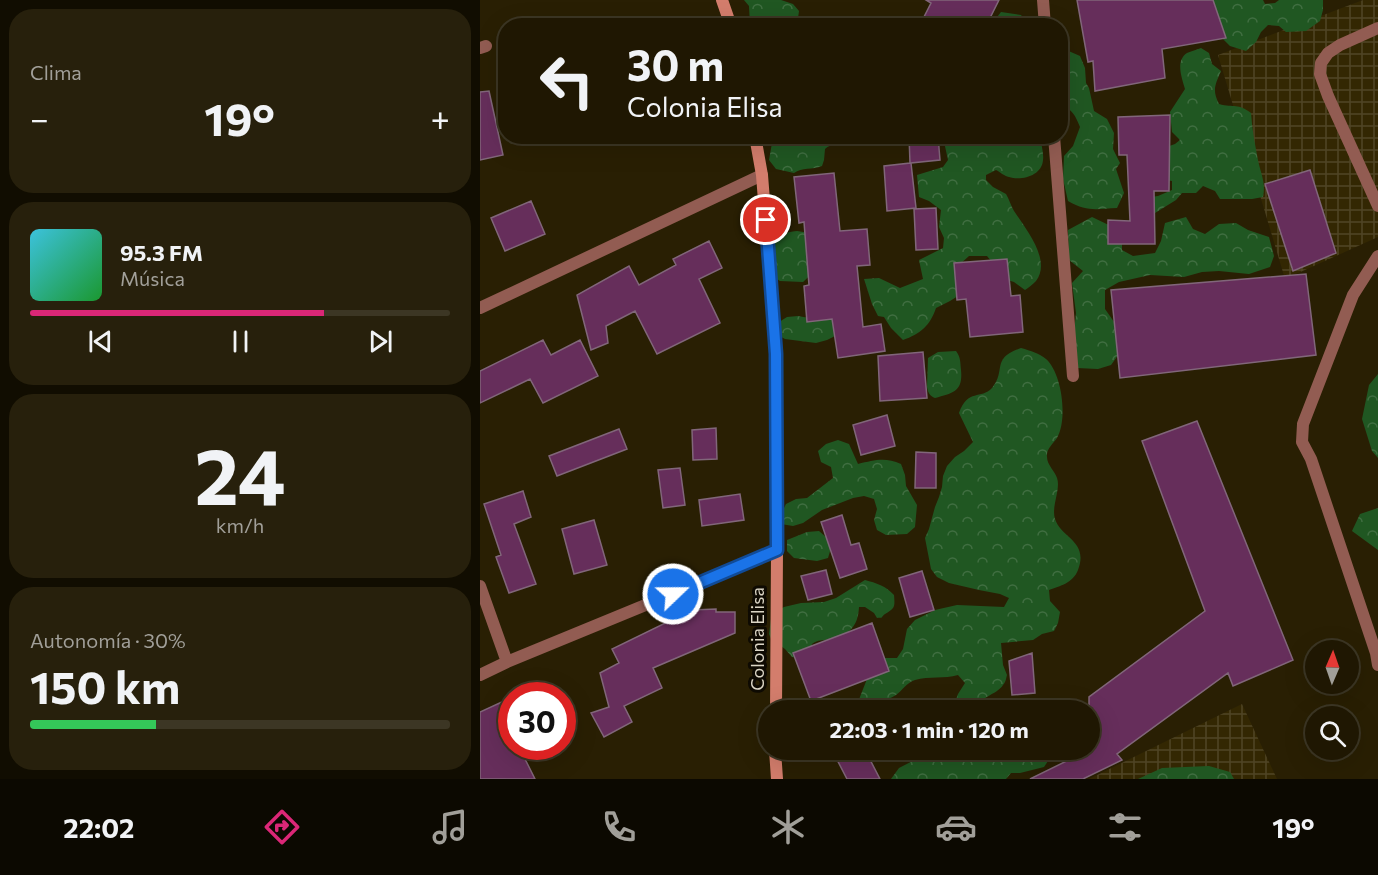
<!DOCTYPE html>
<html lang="es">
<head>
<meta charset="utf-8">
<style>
	body { margin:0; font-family:Commissioner,sans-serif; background:#27200c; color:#f1f3f6; height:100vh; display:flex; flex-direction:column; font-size:22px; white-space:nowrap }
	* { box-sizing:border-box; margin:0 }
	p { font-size:20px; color:#a19f99 }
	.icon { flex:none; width:33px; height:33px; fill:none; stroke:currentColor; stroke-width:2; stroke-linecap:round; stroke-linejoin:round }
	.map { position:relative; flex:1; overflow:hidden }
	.sheet { display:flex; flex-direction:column; gap:9px; padding:9px; background:#110d01; width:480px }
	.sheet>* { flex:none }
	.guide { position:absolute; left:18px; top:18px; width:570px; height:126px; border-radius:24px; box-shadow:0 6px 24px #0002,0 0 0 2px #3c3624; background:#1f1702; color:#f1f3f6; overflow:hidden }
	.needle { width:39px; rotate:2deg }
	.tools { position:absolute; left:825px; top:640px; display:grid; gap:12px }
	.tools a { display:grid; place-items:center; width:54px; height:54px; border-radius:50%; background:#1f1702; box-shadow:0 6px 24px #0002,0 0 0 2px #3c3624; font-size:30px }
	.speed { position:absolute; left:18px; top:682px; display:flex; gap:12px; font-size:30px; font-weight:700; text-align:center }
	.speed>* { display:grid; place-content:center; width:78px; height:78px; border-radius:50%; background:#1f1702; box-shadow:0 6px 24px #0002,0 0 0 2px #3c3624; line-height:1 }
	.speed .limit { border:9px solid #d22; background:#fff; color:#111 }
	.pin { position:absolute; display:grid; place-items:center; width:51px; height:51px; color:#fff; margin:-26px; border:3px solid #fff; border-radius:50%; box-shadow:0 2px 6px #0007 }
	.me { position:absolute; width:66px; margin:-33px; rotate:68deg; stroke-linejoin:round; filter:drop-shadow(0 0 4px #0008) }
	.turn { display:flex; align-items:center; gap:21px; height:126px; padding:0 30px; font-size:27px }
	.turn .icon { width:78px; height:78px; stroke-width:2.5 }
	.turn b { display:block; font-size:42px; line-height:51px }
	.big { font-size:45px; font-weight:700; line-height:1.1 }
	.sheet .card { flex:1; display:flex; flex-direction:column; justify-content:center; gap:9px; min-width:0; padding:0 21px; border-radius:24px; background:#27200c }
	.sheet .dial { align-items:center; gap:0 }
	.dial b { font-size:78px; line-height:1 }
	.song { display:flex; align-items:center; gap:18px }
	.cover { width:72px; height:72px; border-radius:9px; background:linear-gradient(135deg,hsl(190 70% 55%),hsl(130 70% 35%)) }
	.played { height:6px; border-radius:3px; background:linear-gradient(90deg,#db2777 70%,#3c3624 70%) }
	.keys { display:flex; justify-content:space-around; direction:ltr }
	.heat { display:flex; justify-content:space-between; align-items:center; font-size:33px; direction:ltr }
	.charge { height:9px; border-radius:4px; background:linear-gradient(90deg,#34c759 30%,#3c3624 0) }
	.trip { position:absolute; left:278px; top:700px; width:342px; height:60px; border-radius:30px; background:#1f1702; box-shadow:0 6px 24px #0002,0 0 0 2px #3c3624; font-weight:700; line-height:60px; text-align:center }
	.dock { display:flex; height:96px; justify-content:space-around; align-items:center; background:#0c0901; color:#a19f99 }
	.dock .icon { width:42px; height:42px }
	.dock .active { color:#db2777 }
	.dock b { font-size:27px; color:#f1f3f6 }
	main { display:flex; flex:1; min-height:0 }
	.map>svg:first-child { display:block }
	.industrial { fill:url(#industrial-grid) }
	.forest { fill:url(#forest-crowns) }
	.building { fill:#662e5b; stroke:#81667a; stroke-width:1.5 }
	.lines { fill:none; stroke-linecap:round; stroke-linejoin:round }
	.lane { stroke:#925c52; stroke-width:12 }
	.street { stroke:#925c52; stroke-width:12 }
	.secondary { stroke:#d37d6c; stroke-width:12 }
	.route-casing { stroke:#114b97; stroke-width:15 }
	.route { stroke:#1a73e8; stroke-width:10 }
	.labels { text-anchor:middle; stroke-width:6; stroke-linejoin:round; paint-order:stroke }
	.street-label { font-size:18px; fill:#dbd5c5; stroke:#0e0a02 }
</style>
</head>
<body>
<main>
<section class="sheet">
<div class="card"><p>Clima</p>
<div class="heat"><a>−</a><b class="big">19°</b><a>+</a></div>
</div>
<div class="card">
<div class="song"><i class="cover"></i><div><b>95.3 FM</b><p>Música</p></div></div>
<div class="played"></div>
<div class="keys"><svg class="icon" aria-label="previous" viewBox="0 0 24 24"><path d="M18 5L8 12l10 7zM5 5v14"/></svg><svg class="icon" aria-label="pause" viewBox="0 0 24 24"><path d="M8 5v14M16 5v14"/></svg><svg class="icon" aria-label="next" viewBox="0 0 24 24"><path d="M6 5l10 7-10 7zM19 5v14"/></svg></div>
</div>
<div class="card dial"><b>24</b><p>km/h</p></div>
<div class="card"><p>Autonomía · 30%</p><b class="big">150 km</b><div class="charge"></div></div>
</section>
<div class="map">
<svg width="898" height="779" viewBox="0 0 898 779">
	<defs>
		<pattern id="industrial-grid" width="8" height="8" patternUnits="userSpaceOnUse" patternTransform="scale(1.5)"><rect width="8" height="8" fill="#332702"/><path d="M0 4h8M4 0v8" fill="none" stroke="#504525"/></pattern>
		<pattern id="forest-crowns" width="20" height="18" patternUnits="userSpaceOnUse" patternTransform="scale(1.5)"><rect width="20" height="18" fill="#205722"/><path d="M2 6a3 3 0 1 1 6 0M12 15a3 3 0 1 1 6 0" fill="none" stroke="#406e41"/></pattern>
	</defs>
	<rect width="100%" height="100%" fill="#291f03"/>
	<path class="industrial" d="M883 0H898V237L805 279 738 55Z
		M762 704 797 779H609Z"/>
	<path class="forest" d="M264 0H301L313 4 319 11 317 25H270L269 6Z
		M732 0H783L785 4 795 3 799 0H843V10L840 21 826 31 806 32 799 26 788 25 781 32 776 42 766 51 750 46 735 31Z
		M521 12 541 15 548 25H512L514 21Z
		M721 48 729 53 732 64 741 71C735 85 732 90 739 104 754 108 758 103 771 113 772 129 775 145 778 160 781 175 786 182 783 197L772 199H740L735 191 723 186 716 193H702L696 200 675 213 660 210 659 199 678 196 692 190V181L681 179 678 150 695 144 700 140 692 132 690 112 705 89C702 78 695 61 707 53 711 51 717 50 721 48Z
		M584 49 600 56 605 68 606 83 609 88 614 111 627 119 634 133 633 149 640 163 636 169 644 193 637 208C616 209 607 212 588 201L583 179 584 156 593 146 600 127C595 115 593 110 581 105L580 52Z
		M295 137V136L366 137C361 145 351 143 345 149L344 160 342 166C332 170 322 167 314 173L296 169 289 160 292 143Z
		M463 137H560C561 144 564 153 563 160 562 176 541 181 529 177 524 176 520 172 516 170L506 175V180L513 187 526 194C529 199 531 206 534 211 545 228 572 260 556 281 553 284 548 288 545 290L534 282 521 278 516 267 507 256H489L479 265 481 294 470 301 456 308C450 326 440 334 423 340L411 328 404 317 398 316 392 304 384 279 399 278 420 288 443 279 439 260 463 248 464 238 459 227 461 210 449 201 439 197 437 175 463 167 468 160Z
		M612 217 637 229 642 236V250L653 256 675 253 681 241 685 223 706 217 713 229 725 234 739 224 756 223 768 230 789 237 794 256 790 267 769 274 739 271 722 272 704 277 670 275 639 282 625 290V309L639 329 644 347 631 365 618 369 597 368 594 333 596 313 592 283 603 271 589 260 588 230Z
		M317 231 336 234 338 268 323 282 300 281 291 275 288 245C298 236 305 232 317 231Z
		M318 316 340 320 352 316 357 335 347 340 336 343 305 339 296 334V324L307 317Z
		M541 348C551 351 559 353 566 359 582 373 588 419 577 438 573 444 566 449 567 457 567 465 575 471 577 478 581 489 571 507 575 519 581 538 609 541 598 570 593 583 580 586 569 590L570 601 580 612 578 623 574 631 562 634 553 640 521 643 523 665 527 675C526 678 526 682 523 685 516 696 499 695 498 711H472L478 694 485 683 478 675C464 679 449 676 435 680 426 683 423 690 416 695 406 702 391 701 378 702L394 661 405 658H417L423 649 427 629 435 620 455 610 477 605 524 607 529 598 520 594 499 590 469 583 457 577 451 569 445 538 449 529 455 507 459 497 462 487 463 476 467 466 475 457 484 451 493 442 479 413C488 388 501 400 512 388 527 370 510 359 541 348Z
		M476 351C481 358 480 362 481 370 483 391 474 393 455 398 450 396 448 393 447 387L448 358 458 352Z
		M898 374V458L892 451 882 419 889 385Z
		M358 440 369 444 378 464C395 460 405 457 421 464L425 475 426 486 437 505 435 527 427 534 406 535 397 530 394 520 397 509 394 499 384 496 373 498 342 510 323 523 313 526 301 524V514L306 504 316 499 327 498 353 478 351 467 341 462 338 451 346 444Z
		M898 508V550L872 531 880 514Z
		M339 531 347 538 351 548 348 558 337 561 314 558 307 551V540L327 532Z
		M385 580C396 583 406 586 414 595 415 607 415 608 405 614 399 619 405 617 397 618L394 613 385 607H379C378 627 369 635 350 639 343 641 338 639 332 644L331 649 317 658 312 657 305 649 291 639 289 634 291 619 299 610 304 607 321 603 344 602 356 598Z
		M454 750H570V758L564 767 540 773H531L526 779H411L419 768Z
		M729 766 750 772 754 779H658L682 768Z"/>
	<path class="building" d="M446 0H519L506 26H494L479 18 475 26H464L444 17 451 3Z
		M597 0H733L746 38 682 49 685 78 615 91 613 61 608 62Z
		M9 91 23 155 0 160V92Z
		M690 115 689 191H674L675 244H628V220L650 221 647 155H639L638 117Z
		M429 136H458L460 160 431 163 436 208 407 211 404 166 430 163Z
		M830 170 856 253 813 271 785 184Z
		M354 173 360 231 387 229 390 265 377 266 383 327 401 324 405 351 358 358 352 319 327 322 324 286 329 285 324 222 319 223 314 177Z
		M51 201 65 234 25 251 11 218Z
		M456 208 458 249 436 250 434 209Z
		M229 241 242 268 219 279 240 323 177 354 155 311 126 326 128 343 111 350 97 295 149 266 159 285 196 265 193 259Z
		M527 259 531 296 540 295 543 332 490 337 486 299 477 300 474 263Z
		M826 274 836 355 640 378 631 290Z
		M63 340 71 355 100 340 118 376 63 403 50 379 0 403V371Z
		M443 352 447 398 400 401 398 356Z
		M407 415 415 446 381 455 373 425Z
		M717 421 813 660 753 686 748 673 637 754 642 760 603 779H550L609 750V697L725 611 662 441Z
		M236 428 237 459 213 460 212 430Z
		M139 429 147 449 77 476 69 456Z
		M436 452 456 453V488H435Z
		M200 468 205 505 183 508 178 470Z
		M43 491 51 517 34 524 56 584 29 593 16 557 21 555 4 504Z
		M260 494 264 520 222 526 219 500Z
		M362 515 371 545 379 543 387 569 360 578 341 522Z
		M114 520 127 565 94 574 82 529Z
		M346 570 352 594 328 600 321 576Z
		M442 571 454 610 430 617 419 578Z
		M236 609V612H255V633L173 668 182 688 144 706 152 722 124 737 111 713 129 707 120 673 139 663 132 649 212 610Z
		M392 623 409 671 331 701 313 653Z
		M552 653 555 693 532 695 529 661Z
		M24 701 32 716V747H39L55 779H0V712Z
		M352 750H385L400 779H367Z"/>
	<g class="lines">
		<path class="lane" d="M898 28 860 45 848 53 841 63 840 74 848 96 898 206
			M898 256 873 295 823 424 822 442 831 459 896 653 898 665
			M387 711 406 704"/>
		<path class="street" d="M563 0 565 26
			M0 48 6 46
			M574 136 593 376
			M0 308 282 175
			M0 586 27 662
			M0 675 27 662 297 551"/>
		<path class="secondary" d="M242 0 251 26
			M275 136 282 175 296 354 297 551 296 711
			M295 750 297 779"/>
	</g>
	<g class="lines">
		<defs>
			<path id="route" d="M193 594 297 550 296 354 286 220"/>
		</defs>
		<use href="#route" class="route-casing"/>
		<use href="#route" class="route"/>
	</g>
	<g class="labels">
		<g class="street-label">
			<text transform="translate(278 639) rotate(-90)" y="6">Colonia Elisa</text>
		</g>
	</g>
</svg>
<div class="tools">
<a><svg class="needle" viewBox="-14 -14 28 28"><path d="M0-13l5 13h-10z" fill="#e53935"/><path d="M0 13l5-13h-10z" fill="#a19f99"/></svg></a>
<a><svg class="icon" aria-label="search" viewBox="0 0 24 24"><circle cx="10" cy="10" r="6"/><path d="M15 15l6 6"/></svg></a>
</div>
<div class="speed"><div class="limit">30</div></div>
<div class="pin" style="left:286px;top:220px;background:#d93025"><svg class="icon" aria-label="arrive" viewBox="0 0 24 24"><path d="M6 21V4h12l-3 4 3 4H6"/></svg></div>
<svg class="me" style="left:193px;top:594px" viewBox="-20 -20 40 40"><circle r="17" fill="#1a73e8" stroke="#fff" stroke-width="3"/><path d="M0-11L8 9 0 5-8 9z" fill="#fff"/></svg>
<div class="trip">22:03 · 1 min · 120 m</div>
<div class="guide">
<div class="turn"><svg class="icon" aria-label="left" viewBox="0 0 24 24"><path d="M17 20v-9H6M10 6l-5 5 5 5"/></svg><div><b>30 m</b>Colonia Elisa</div></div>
</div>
</div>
</main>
<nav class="dock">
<b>22:02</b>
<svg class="icon active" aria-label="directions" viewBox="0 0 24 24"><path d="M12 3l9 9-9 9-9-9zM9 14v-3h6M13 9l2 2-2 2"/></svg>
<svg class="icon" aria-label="music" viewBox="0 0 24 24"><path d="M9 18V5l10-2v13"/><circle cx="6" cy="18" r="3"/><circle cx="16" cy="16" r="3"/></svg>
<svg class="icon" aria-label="phone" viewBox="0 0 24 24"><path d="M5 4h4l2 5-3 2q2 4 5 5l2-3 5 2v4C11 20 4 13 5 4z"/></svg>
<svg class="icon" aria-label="climate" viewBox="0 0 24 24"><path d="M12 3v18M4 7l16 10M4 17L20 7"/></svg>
<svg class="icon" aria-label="car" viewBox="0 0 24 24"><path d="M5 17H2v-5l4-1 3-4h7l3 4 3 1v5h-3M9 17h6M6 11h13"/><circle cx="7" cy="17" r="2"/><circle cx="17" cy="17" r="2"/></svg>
<svg class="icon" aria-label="filters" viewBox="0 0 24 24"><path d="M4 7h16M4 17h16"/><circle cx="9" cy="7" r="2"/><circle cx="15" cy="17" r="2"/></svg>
<b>19°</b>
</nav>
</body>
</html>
